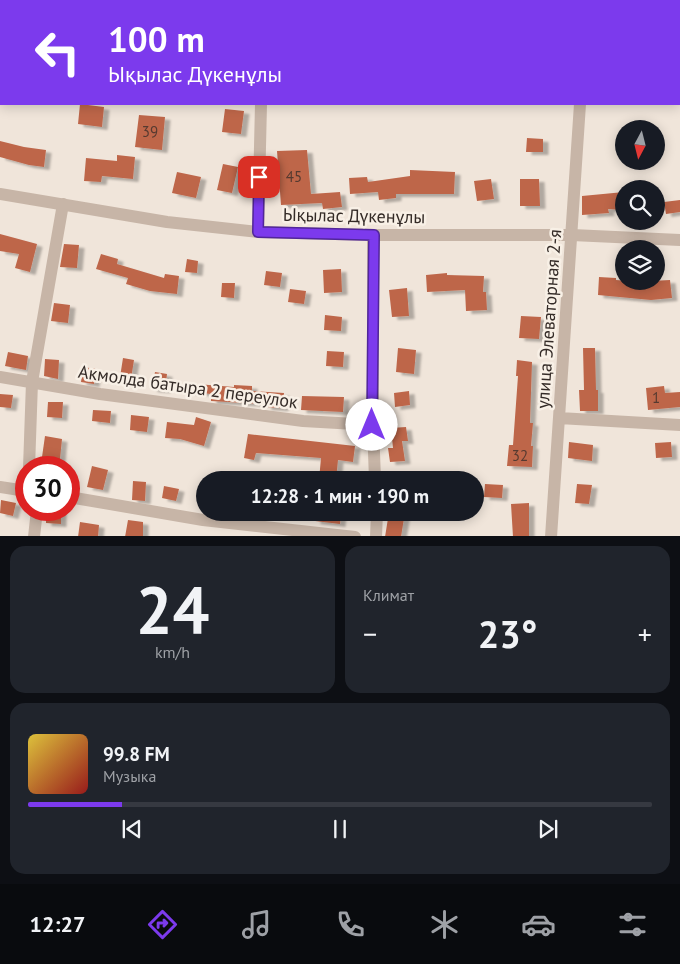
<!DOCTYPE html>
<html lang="ru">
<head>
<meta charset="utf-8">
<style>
	body { margin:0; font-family:"PT Sans",sans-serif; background:#20242c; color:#f1f3f6; height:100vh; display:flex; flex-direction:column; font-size:19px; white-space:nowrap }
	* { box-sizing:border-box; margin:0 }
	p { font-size:16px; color:#9ea1a6 }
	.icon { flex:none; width:28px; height:28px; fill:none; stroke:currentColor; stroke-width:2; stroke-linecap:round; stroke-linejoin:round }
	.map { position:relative; height:536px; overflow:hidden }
	.sheet { display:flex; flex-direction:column; gap:10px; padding:10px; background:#0d0f14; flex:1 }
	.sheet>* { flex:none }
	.top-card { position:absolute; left:0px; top:0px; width:680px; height:105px; box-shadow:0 2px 12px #0003; background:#7c3aed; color:#fff; overflow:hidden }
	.needle { width:32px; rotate:187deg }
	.buttons { position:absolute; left:615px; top:120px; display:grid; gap:10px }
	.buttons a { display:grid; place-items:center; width:50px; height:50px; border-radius:50%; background:#171b24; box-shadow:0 2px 12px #0003; font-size:25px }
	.speed { position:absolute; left:15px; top:456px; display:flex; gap:10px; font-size:25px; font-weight:700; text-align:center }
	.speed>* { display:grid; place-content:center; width:65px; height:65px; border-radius:50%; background:#171b24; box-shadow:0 2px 12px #0003; line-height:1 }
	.speed .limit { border:8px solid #d22; background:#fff; color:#111 }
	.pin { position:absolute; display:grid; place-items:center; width:42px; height:42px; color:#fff; margin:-21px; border-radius:10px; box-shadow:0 2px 8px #0006 }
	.me { position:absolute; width:55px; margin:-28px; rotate:0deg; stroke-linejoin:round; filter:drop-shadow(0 0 4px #0008) }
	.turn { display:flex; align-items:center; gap:18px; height:105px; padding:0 25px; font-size:22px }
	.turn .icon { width:65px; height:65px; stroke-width:2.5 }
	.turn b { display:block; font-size:35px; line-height:42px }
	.big { font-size:38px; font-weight:700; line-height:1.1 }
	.sheet .widget { flex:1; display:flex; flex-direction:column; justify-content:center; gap:8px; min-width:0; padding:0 18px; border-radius:15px; background:#20242c }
	.sheet .dial { align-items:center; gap:0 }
	.dial b { font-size:65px; line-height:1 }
	.song { display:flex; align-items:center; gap:15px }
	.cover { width:60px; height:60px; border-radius:8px; background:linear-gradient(135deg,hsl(50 70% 55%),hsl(0 70% 35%)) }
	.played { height:5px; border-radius:2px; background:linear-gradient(90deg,#7c3aed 15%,#363941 15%) }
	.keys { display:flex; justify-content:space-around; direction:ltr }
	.heat { display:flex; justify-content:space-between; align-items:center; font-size:28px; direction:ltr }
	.sheet .tiles { flex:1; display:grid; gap:10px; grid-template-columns:1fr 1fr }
	.widget:last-child { grid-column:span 2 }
	.trip { position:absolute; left:196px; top:471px; width:288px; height:50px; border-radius:25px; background:#171b24; box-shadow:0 2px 12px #0003; font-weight:700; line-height:50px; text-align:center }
	.menu { display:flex; height:80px; justify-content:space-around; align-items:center; background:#090b0e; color:#9ea1a6 }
	.menu .icon { width:35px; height:35px }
	.menu .selected { color:#7c3aed }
	.menu b { font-size:22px; color:#f1f3f6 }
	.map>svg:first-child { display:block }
	.building { fill:#be664a; filter:url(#shadow) }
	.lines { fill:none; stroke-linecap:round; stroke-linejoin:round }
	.minor { stroke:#c7b5a7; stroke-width:12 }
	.route-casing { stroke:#51269a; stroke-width:12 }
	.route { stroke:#7c3aed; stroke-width:9 }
	.labels { text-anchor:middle; stroke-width:5; stroke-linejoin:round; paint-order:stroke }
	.number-label { font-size:15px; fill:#563a30 }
	.street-label { font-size:18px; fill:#342b27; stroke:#f8f0e6 }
</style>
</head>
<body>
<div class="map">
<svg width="680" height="537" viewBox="0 0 680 537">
	<defs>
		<filter id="shadow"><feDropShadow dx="5.5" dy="3" stdDeviation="1" flood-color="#0004"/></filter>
	</defs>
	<rect width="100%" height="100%" fill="#f0e5da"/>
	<path class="building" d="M80 104 104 107 102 127 78 124Z
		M225 109 244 111 241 134 222 132Z
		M139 115 165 117 162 150 135 147Z
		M527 138 543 139V152H526Z
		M0 141 24 147 46 150 44 167 29 165 0 157Z
		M307 150 311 194 340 192 342 207 323 209 322 203 281 205 277 151Z
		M117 155 135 157 133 179 102 176 101 182 84 181 86 158 117 161Z
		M223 164 238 167 232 193 217 190Z
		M410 170 455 172 454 194H396V198L379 200 378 192 350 194 349 178 367 177 368 182 410 176Z
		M177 172 201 177 196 198 172 193Z
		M491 179 494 199 477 201 474 181Z
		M520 179H539L540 206H520Z
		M624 192V210L608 209 609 213 582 215V196Z
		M680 200V212L666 214 664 202Z
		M0 234 37 244 30 272 15 268 19 254 0 251Z
		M64 244 79 245 77 268 60 267Z
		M101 254 118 259 117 264 164 278 165 274 179 276 177 294 150 291 126 284 128 278 96 269Z
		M187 259 198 261 197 273 185 272Z
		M341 269 342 292 324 293 323 270Z
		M266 271 282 273 280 287 264 285Z
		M447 273V275L484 276 483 292H486L487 310 466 311 465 290 427 292 426 275Z
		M599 277 616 278V280L651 283V281L670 280 672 298 651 300 598 295Z
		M222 283H235L234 298 221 297Z
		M407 288 409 316 392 317 389 290Z
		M290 289 306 291 304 304 288 302Z
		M54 303 70 305 68 323 51 321Z
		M325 315 342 317 341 331 324 330Z
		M521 316 541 317 539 339 519 338Z
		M398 348 416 350 414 374 396 372Z
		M583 348H595L596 390H598V411H580L579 390H584Z
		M327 351 344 352 343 367 326 366Z
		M8 352 28 356 26 370 5 366Z
		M123 358 134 360 131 379 120 377Z
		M45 359 59 360 58 379 44 376Z
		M517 360 532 362 530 423H533L531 446H533L532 467 507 466 509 445H513L518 376H516Z
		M83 367 96 369 94 384 81 382Z
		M155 372 167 374 165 390 152 389Z
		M184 383 234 387V385L252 386V391L284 393 283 408 266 407V404L211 401V394L184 391Z
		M664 386 665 393 680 392V407L648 410 646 388Z
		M409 391 410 405 395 407 394 393Z
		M0 394 13 395 11 408 0 407Z
		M302 396 344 397 343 412 301 410Z
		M48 402H63L62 418 47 417Z
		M93 410 111 411 110 423 92 421Z
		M131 415 149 417 147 432 130 430Z
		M196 417 211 422 204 446 180 439 165 438 167 422 194 425Z
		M406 427 408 441H402L405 461 390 462 388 448H393L391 428Z
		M248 434 355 446 353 462 338 460 336 480H319L321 458 256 453 254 460 244 458Z
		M45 436 62 439 60 459 42 457Z
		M569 442 593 445 592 461 568 458Z
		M671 442 672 457 656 458 655 443Z
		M92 466 108 470 103 490 87 487Z
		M133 481 146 482 145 501 132 500Z
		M485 484 503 485 502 498 484 497Z
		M577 484 592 485 589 504 575 503Z
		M164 486 179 489 176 501 162 498Z
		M1 500 16 503 13 516 0 513Z
		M529 503V537H513L511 504Z
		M46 510H61V524L46 523Z
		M316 512H341L340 524 315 521Z
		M389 512H405L401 537H385Z
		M128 520 143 522V537H125Z
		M80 522 99 525 98 537H78Z"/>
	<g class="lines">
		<path class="minor" d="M135 1V0
			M265 1V0
			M423 1V0
			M588 1V0
			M0 51H1
			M679 75H680
			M0 194 167 222 258 232 373 235H572L680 240
			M258 232 261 104
			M373 235V425L375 480
			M0 377 100 394 303 421 373 425
			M559 418 680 425
			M29 468 32 382 63 204
			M0 487 26 491
			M69 497 203 520 355 537
			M34 537 37 510
			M376 537 377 512
			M551 537 580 104"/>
	</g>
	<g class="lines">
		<defs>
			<path id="route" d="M259 177 258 232 374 235 372 425"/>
		</defs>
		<use href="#route" class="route-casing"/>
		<use href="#route" class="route"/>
	</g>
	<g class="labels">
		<g class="number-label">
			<text x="150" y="137">39</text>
			<text x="294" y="182">45</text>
			<text x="656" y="403">1</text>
			<text x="520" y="461">32</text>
		</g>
		<g class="street-label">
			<text transform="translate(354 216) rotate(1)" y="6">Ықылас Дүкенұлы</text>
			<text transform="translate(549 319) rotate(-86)" y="6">улица Элеваторная 2-я</text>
			<text transform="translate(188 387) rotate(8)" y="6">Акмолда батыра 2 переулок</text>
		</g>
	</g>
</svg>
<div class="buttons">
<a><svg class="needle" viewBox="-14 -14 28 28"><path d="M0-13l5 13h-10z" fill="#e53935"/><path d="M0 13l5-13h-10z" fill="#9ea1a6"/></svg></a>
<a><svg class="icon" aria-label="search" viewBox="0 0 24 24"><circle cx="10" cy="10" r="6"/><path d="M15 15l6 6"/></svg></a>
<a><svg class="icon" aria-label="layers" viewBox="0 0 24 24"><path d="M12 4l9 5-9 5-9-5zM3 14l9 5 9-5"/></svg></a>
</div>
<div class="speed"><div class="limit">30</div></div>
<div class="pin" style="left:259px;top:177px;background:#d93025"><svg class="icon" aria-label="arrive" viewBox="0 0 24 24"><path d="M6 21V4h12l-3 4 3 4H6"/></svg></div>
<svg class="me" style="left:372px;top:425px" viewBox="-20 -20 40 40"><circle r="19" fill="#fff"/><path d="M0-13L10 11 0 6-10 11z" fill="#7c3aed"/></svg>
<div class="trip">12:28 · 1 мин · 190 m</div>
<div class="top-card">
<div class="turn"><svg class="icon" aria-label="left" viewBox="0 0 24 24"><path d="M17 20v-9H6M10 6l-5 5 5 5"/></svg><div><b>100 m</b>Ықылас Дүкенұлы</div></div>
</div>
</div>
<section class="sheet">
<div class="tiles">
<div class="widget dial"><b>24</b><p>km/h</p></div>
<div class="widget"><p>Климат</p>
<div class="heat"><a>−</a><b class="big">23°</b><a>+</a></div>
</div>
<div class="widget">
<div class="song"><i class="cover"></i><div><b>99.8 FM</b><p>Музыка</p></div></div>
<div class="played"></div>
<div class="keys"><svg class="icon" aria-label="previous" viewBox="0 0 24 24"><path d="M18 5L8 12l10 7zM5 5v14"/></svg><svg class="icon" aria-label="pause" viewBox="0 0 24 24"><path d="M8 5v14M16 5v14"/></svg><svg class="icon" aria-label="next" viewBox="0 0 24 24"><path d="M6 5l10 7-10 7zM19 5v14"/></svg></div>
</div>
</div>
</section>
<nav class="menu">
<b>12:27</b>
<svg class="icon selected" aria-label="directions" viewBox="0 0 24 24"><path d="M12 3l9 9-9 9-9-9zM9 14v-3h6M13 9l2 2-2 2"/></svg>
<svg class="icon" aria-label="music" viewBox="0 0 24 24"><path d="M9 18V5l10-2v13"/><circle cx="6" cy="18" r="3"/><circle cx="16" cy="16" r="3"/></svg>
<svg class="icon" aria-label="phone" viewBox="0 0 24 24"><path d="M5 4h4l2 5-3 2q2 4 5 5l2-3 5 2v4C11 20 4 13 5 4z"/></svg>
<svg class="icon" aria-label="climate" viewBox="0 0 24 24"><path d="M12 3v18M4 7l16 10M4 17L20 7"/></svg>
<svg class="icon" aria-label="car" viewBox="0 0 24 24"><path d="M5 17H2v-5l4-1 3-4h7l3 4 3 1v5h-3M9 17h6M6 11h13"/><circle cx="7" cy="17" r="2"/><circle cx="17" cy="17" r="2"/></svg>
<svg class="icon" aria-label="filters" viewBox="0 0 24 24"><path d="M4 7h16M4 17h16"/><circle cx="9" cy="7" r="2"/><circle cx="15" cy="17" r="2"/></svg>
</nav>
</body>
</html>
